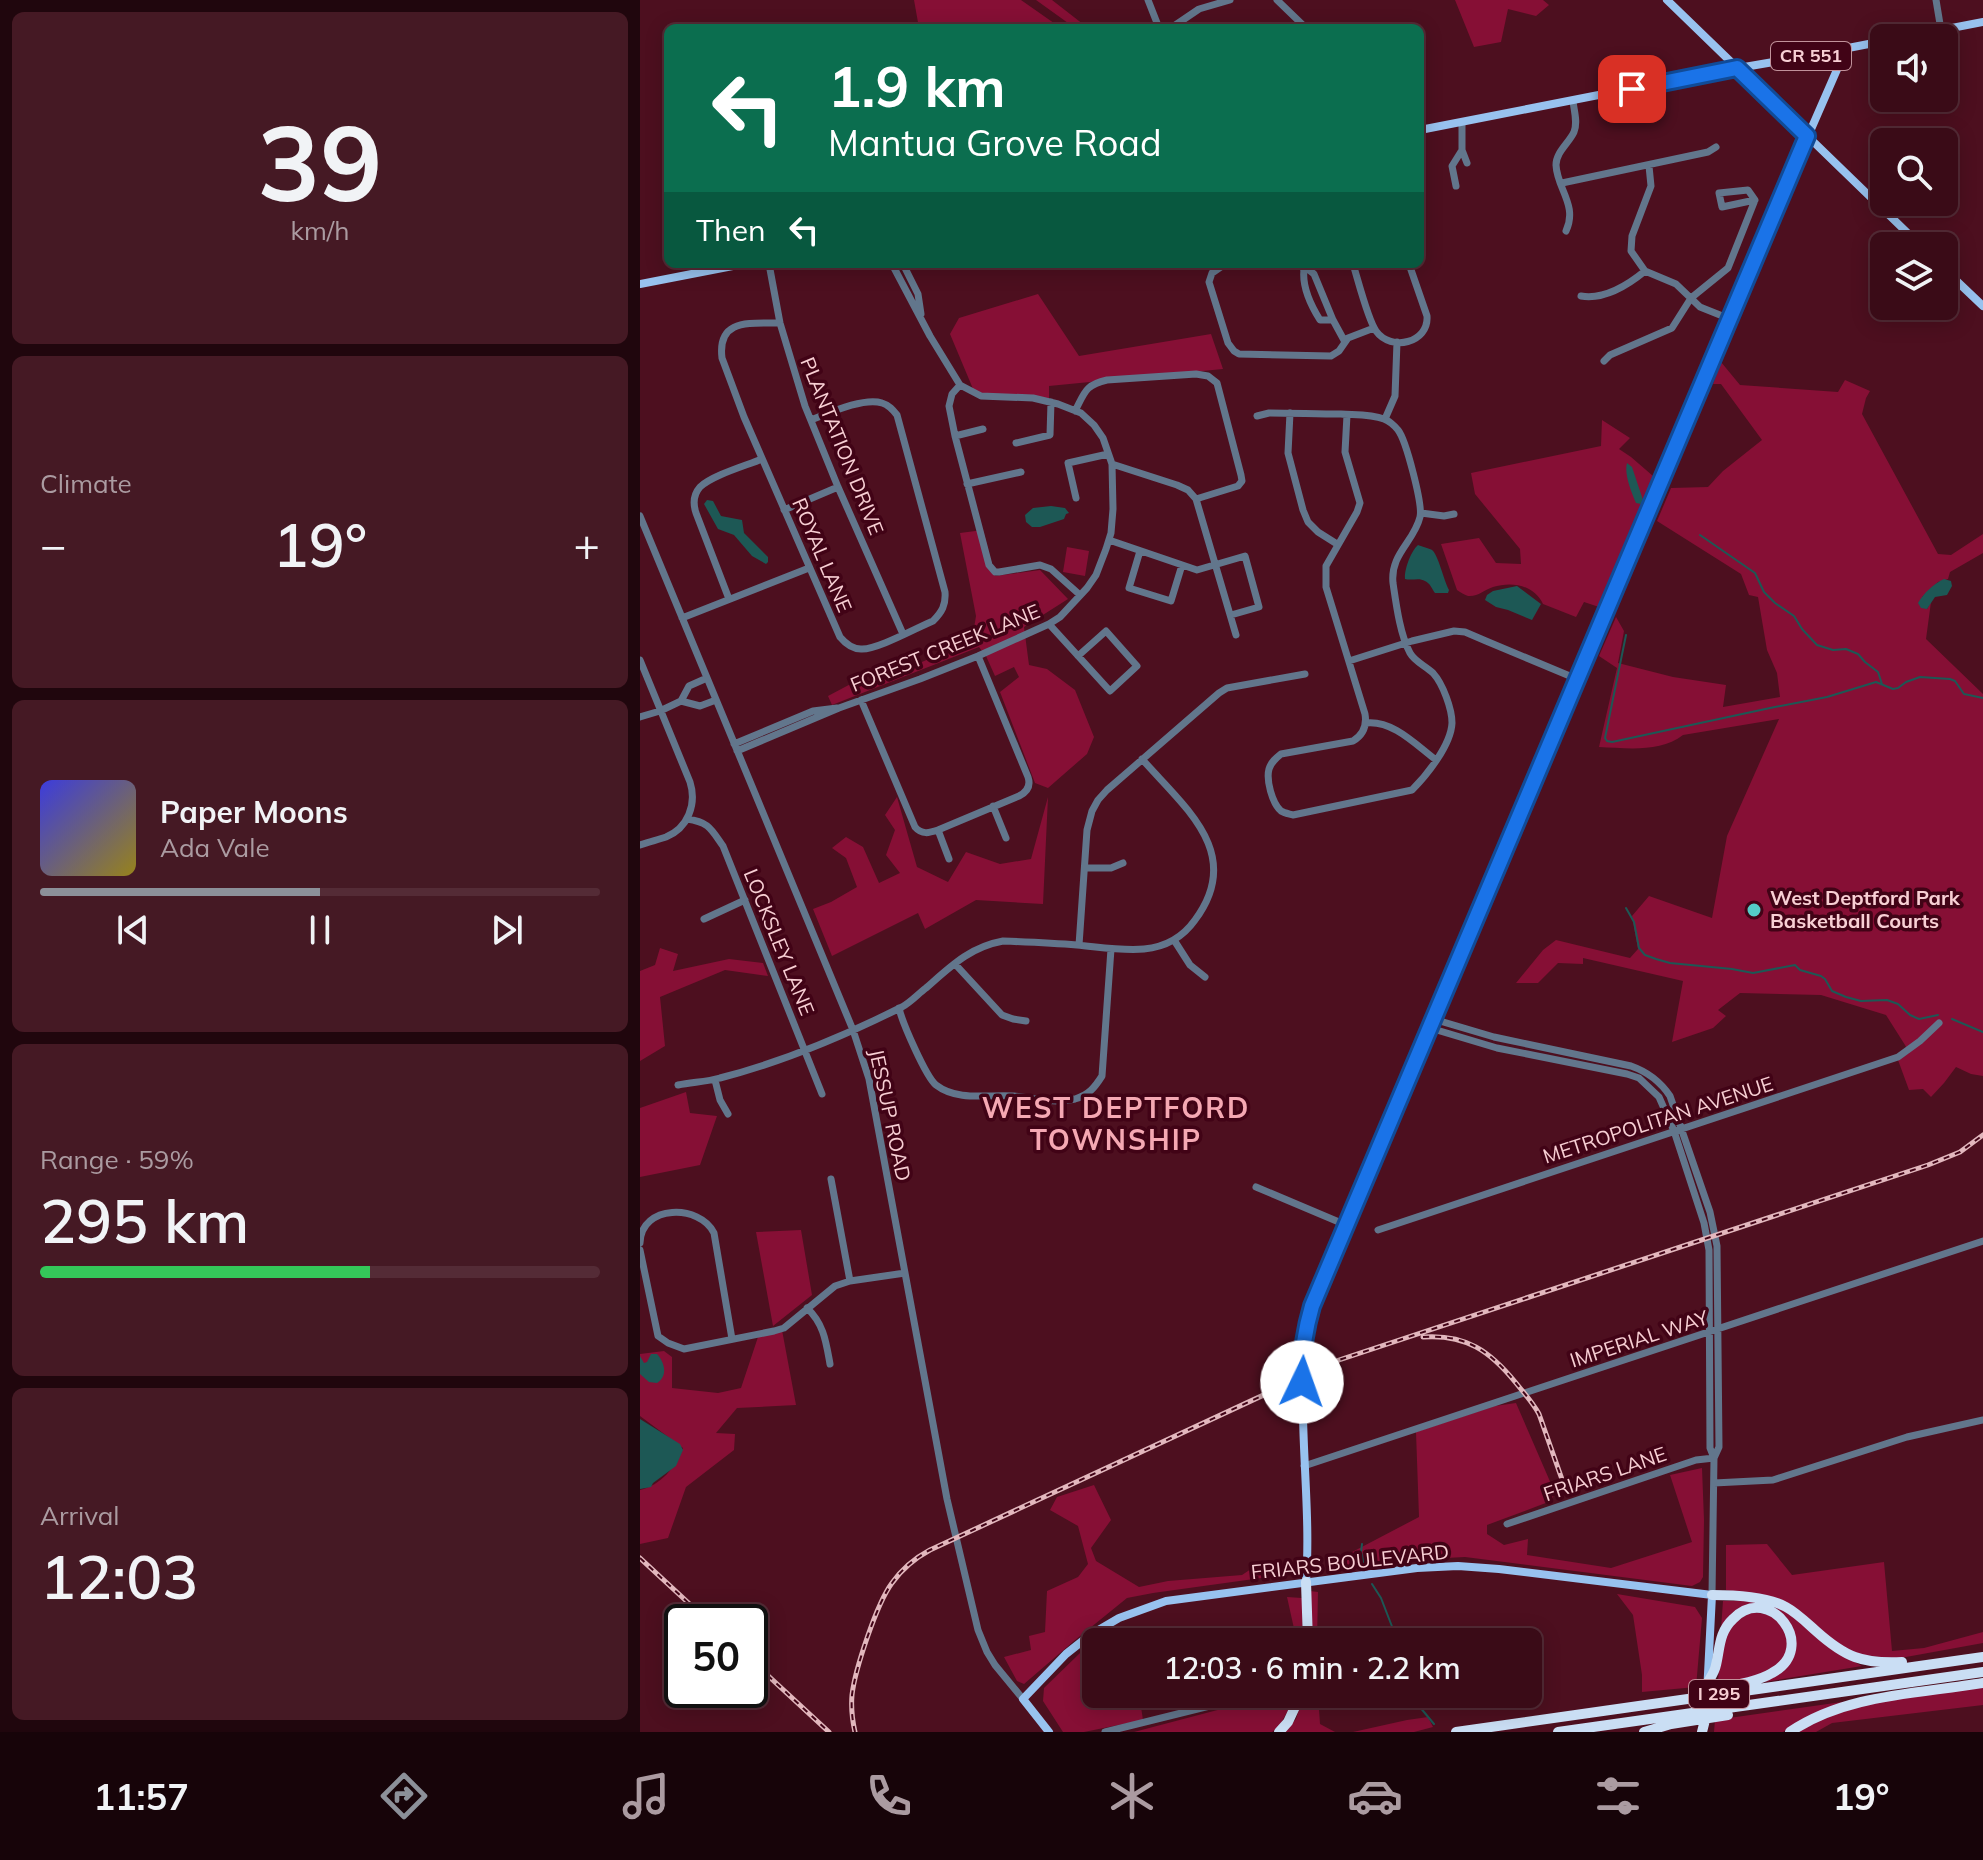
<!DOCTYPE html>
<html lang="en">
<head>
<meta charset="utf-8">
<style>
	body { margin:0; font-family:Mulish,sans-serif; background:#451924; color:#f1f3f6; height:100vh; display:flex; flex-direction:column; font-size:30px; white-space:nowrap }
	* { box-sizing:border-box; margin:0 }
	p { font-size:26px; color:#ab9ba1 }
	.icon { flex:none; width:44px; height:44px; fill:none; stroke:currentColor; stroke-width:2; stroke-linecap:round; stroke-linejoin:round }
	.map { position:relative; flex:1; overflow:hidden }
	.panel { display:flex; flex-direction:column; gap:12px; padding:12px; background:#20060d; width:640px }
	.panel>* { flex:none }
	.hud { position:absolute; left:24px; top:24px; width:760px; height:244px; border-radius:12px; box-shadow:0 4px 20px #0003,0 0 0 2px #542b36; background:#0b6e4f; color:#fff; overflow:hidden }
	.fabs { position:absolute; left:1230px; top:24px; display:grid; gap:16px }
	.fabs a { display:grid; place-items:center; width:88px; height:88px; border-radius:12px; background:#3a0b17; box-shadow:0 4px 20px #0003,0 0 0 2px #542b36; font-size:40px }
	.speed { position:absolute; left:24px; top:1604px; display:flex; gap:16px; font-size:40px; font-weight:700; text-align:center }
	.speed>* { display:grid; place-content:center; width:104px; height:104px; border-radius:50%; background:#3a0b17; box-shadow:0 4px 20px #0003,0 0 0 2px #542b36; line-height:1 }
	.speed .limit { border:4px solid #111; border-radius:12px; background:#fff; color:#111 }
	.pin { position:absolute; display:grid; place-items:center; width:68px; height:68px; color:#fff; margin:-34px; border-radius:16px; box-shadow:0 4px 12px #0006 }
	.me { position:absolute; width:88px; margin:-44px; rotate:3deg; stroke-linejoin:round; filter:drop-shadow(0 0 6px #0008) }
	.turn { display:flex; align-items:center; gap:28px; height:168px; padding:0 32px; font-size:36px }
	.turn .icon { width:104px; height:104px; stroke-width:2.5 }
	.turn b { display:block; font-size:56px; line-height:68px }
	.then { display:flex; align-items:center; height:76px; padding:0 32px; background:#0003; gap:16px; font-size:30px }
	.big { font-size:60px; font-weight:600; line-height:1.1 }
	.panel .tile { flex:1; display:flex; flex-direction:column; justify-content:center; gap:12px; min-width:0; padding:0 28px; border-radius:12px; background:#451924 }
	.panel .dial { align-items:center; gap:0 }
	.dial b { font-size:104px; line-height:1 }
	.song { display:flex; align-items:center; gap:24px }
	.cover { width:96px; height:96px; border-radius:12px; background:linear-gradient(135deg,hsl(240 70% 55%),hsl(50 70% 35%)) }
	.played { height:8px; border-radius:4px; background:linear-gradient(90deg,#8c9099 50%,#542b36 50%) }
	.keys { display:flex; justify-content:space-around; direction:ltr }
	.heat { display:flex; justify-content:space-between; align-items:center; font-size:44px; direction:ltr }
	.charge { height:12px; border-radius:6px; background:linear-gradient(90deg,#34c759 59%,#542b36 0) }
	.trip { position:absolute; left:442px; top:1628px; width:460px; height:80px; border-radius:12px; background:#3a0b17; box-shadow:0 4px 20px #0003,0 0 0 2px #542b36; font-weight:600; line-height:80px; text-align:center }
	.tab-bar { display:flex; height:128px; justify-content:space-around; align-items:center; background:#170409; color:#ab9ba1 }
	.tab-bar .icon { width:56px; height:56px }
	.tab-bar .on { color:#8c9099 }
	.tab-bar b { font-size:36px; color:#f1f3f6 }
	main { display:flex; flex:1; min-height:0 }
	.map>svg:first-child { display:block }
	.green { fill:#860f35 }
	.water { fill:#1d5855 }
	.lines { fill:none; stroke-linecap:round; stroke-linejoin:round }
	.stream { stroke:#1d5855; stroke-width:2 }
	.minor { stroke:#62768c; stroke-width:7 }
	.major { stroke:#98c2ef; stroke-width:8 }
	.highway { stroke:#cadef4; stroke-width:10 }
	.rail-casing { stroke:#e2b7bd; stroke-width:5 }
	.rail { stroke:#410316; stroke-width:2; stroke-dasharray:6; stroke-linecap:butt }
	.route-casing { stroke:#114b97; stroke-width:20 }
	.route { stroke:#1a73e8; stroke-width:14 }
	.poi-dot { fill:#54cdc7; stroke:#410316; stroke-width:3 }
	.labels { text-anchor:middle; stroke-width:7; stroke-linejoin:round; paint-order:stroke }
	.shield { fill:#410316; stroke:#c1929b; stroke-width:2 }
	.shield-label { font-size:18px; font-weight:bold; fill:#f8cfd4 }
	.street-label { font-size:20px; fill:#f8cfd4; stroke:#410316 }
	.poi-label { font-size:20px; font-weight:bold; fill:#f8cfd4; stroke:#410316; text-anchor:start }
	.district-label { font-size:28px; font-weight:bold; letter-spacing:2px; fill:#f5a8b3; stroke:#410316 }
</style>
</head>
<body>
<main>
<section class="panel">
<div class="tile dial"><b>39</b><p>km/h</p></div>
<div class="tile"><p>Climate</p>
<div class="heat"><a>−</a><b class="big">19°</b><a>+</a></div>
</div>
<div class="tile">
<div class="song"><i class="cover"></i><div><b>Paper Moons</b><p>Ada Vale</p></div></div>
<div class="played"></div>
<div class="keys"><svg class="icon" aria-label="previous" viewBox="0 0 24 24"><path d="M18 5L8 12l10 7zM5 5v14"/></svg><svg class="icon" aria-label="pause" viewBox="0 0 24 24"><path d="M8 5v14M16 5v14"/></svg><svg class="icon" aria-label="next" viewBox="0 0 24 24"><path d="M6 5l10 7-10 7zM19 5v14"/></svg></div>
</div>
<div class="tile"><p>Range · 59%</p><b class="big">295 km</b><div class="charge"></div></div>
<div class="tile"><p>Arrival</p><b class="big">12:03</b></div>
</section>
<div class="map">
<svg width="1343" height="1732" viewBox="0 0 1343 1732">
	<rect width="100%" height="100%" fill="#4d0f1f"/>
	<path class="green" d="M274 0H381L421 28H279Z
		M396 0H412L448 28H435Z
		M815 0H903L909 5 896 16 868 9 861 42 834 47Z
		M398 294 439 356 571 334 583 369 409 386V402L336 396 310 334 319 318Z
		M1081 362 1100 385 1198 392 1205 380 1230 391 1226 398 1222 414 1298 554 1311 555 1343 534V553L1310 572 1308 579 1298 582 1282 597 1287 609 1291 602 1286 639 1343 694V1076L1331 1074 1316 1067 1304 1083 1291 1097 1283 1089 1269 1090 1258 1060 1269 1053 1265 1045 1246 1015 1181 995 1100 993 1078 1010 1086 1016 1073 1028 1032 1042 1043 981 943 958V964L918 963 898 983H876L903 950 916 940 990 958 998 949 992 916 1009 896 1072 918 1087 836 1139 719 1043 735C1020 753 986 748 959 747L977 668 959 656 976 617 984 631 978 663 1033 677 1086 685 1083 707 1140 697 1137 673 1127 650 1118 597 1109 595 1101 574 1017 521 1031 488 1068 487 1083 471 1122 440 1081 384H1073Z
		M962 420 990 438 979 449 991 457 1013 476 959 607 944 602 936 617 903 604C894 585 872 581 853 587 844 590 838 597 828 596 825 595 820 592 817 590L801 544 839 538 856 563 881 564 880 549 835 494 831 473 961 446Z
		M343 530 355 576 400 570 428 599 384 627 389 665 407 669 435 690 454 737 447 754 408 788 395 783 360 692 379 677 374 667 355 676 346 656 339 647 192 705 188 696 220 679 234 683 332 640 336 616 320 533Z
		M427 547 449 551 445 576 423 572Z
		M257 797 277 867 308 882 326 852 360 864 391 859 408 797 403 904 336 900 285 929 278 913 192 956 173 909 191 902 217 887 206 858 192 848 206 837 223 847 239 883 260 873 246 855 255 830 245 815Z
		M20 948 38 954 33 971 89 959 123 963 128 976 85 970 20 997 25 1046 0 1061V971L15 965Z
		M46 1092 50 1113 77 1116 60 1165 0 1177V1108Z
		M161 1230 172 1295 133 1326 116 1232Z
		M142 1330 156 1405 97 1408 76 1433 95 1434 94 1450 46 1487 28 1538 0 1544V1490C21 1485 35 1468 43 1448L0 1416V1354L24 1351 32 1357V1388L78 1393 101 1388 118 1337Z
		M876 1403 915 1493 911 1501 847 1525V1534L864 1545 888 1539 887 1555 971 1568 1052 1542 1030 1475 1062 1468 1064 1520 1063 1577 1060 1582 1052 1586 825 1557 768 1560 719 1569 695 1561 779 1517 776 1432 855 1406Z
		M454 1485 471 1520 451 1548 456 1561 499 1587 528 1581 602 1575 614 1567 659 1564 657 1573 513 1593 487 1598 434 1641 384 1684 377 1681 364 1657 391 1650 389 1636 405 1632 407 1591 438 1577 448 1564 438 1526 410 1510 417 1497Z
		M1127 1544 1152 1575 1244 1562 1252 1651 1284 1648 1343 1632V1643L1255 1659 1218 1654 1201 1647 1142 1600 1086 1590V1545Z
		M670 1591 678 1592 677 1642H671Z
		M977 1594 1055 1607 1062 1618 1056 1687 1002 1692V1675L993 1615Z
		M647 1597 662 1598 663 1642H657Z
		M1083 1601C1099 1601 1118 1600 1133 1605 1167 1618 1190 1650 1222 1666L1125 1682 1142 1671 1153 1632 1146 1617 1133 1608 1112 1604 1093 1612 1081 1629Z
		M1113 1612 1131 1615 1145 1626 1148 1644 1144 1660 1114 1678 1078 1683C1081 1651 1079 1626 1113 1612Z
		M479 1627 499 1642H457Z
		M456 1643V1694H499L503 1720 444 1732H423L403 1701 404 1688 440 1653Z
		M1343 1686V1705L1192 1723 1176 1732H1158C1212 1699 1281 1696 1343 1686Z
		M648 1694H657L640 1725 632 1732H494L623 1698 643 1705 649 1699Z
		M664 1694H678L680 1724 695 1732H644L656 1719Z
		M1209 1701 1172 1714 1143 1732H1074L1075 1720Z
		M788 1717 793 1727 774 1732H713L767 1720Z"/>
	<path class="water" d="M987 463 992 467 1003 500 1001 504 996 503C991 491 984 474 987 463Z
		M67 500 73 501 81 516 102 520 104 533 128 557V562L126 564 112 556 94 535 78 529 64 504Z
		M411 506 425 508 429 513 426 514 424 519 400 527H392L386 522 385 515 393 508Z
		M778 545C780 546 791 549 792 550 798 554 804 581 809 590L808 593H795C792 589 790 583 785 581 779 577 772 581 765 579 764 570 771 551 778 545Z
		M1304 579 1311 581 1312 586 1307 595 1295 597 1287 609 1281 608 1278 603C1284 593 1293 584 1304 579Z
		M877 586 901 604 892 620 868 610 856 607 845 600 847 595 853 591Z
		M11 1354H17C25 1363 28 1376 17 1383L9 1382 0 1374V1356L4 1363 7 1362Z
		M0 1419 40 1444 43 1450 36 1466 13 1483 11 1487 0 1489Z"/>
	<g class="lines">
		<path class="stream" d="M1060 535 1115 573 1124 592 1135 603 1154 616 1162 629 1177 645 1193 650 1206 649 1218 654 1225 662 1238 672 1242 684
			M986 635 965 738 967 741 972 742 1130 708 1187 697 1236 682 1253 689 1258 688 1266 682 1280 677 1310 679 1315 681 1324 694 1343 698
			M986 908 994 922 999 948 1005 955 1016 959 1030 963 1092 969 1113 973 1155 965 1160 970 1181 976 1185 979 1192 991 1206 997 1221 1001 1247 1000 1258 1004 1270 1015 1279 1019 1298 1015
			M1312 1019 1343 1032
			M722 1544 721 1552 725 1566
			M732 1584 741 1598 758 1642
			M769 1694 794 1724"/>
		<path class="minor" d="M508 0 519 28
			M637 0 666 28
			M1296 0 1301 30
			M531 28 559 9 590 0
			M822 150 827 163
			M1009 166 1011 186 992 236 991 251 1005 271 1036 284 1060 307 1090 319
			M922 183 1068 152 1076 147
			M816 186 812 166 822 150V122
			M926 231C938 205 917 189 916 165 916 152 929 143 934 132 938 122 934 111 933 101
			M129 264 140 323 165 406 198 487 263 634
			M263 264 278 294 281 314
			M585 264 572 273 569 282 588 343 594 351 599 354 691 356 699 351 708 338 734 328
			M665 264C660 283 670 304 680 320H693
			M713 264C718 280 728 320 736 331 751 352 789 343 787 316L769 264
			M663 268 669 270 674 274 693 320 705 342
			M941 296C965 300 988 285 1005 271
			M140 323C112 324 77 317 82 358L104 417 200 637C205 643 212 649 221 649 237 650 276 628 293 621 302 612 306 605 305 592L257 415C253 410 249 405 242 403 224 397 189 413 171 420
			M964 361 970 355 1032 328 1051 298 1088 268 1115 200 1108 190 1079 193 1082 207 1115 200
			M320 385 312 394 309 406 315 436 349 565 355 572H359L400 565 411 569 440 595
			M435 411C445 392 445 385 467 380L556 374 568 376 577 383 601 475 602 481 598 486 556 499 548 490 537 485 472 464
			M650 413 648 453 663 510 668 522 678 532 697 544
			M617 416 629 413C653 413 677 414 701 414 715 415 731 414 744 419 748 420 755 426 758 430 766 440 783 505 780 517 774 542 750 554 753 583 756 603 760 635 770 653 775 662 786 666 793 673 803 684 812 709 812 723 811 745 787 775 772 790L653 815C650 814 644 813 641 811 632 803 626 780 629 769 631 762 636 758 641 754L713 741C723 735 727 726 725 714L686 587V566L717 512 720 503 705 452 707 415
			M745 419 755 396 757 342
			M315 436 343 429
			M376 443 410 435 411 402
			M327 484 381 472
			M436 498 428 463 468 454
			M556 499 596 635
			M144 510 198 487
			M781 513 804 516 814 514
			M0 516 213 1030 229 1079 307 1499 338 1630 347 1652 355 1665 383 1699
			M469 540 557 570 605 556 619 607 591 615
			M500 551 489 588 531 601 542 565
			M89 599 56 513C53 504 53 495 60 487 73 475 105 466 122 459
			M42 618 169 568
			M409 624 470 691 497 666 466 631 438 656
			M0 660 50 782C57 804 48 828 26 837 17 840 8 842 0 845
			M709 661 772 641 814 631 825 632 846 641 937 679
			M221 700 275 827C282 835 289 833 298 830L309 859
			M41 701 60 706 76 700
			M0 717 20 711 41 701 49 686 67 678
			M726 723C753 720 776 745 796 760
			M94 744 173 711 197 708
			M97 751 199 708 280 679 338 656 409 624 420 617 447 588 456 575 466 549 471 533 473 509 472 464 463 438 454 425 441 413 418 404 393 398 341 396 320 385 290 336 252 264
			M353 806 366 838
			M47 819C69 822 71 829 83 846L182 1094
			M298 830 379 796C387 792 391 786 388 777L338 656
			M445 868H471L483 863
			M64 919 105 900
			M534 940 550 965 565 977
			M439 945 447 830 452 811 458 800 467 790 579 693 587 688 665 674
			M315 964 362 1015 373 1019 386 1021
			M259 1008C262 1022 286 1077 296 1085 318 1102 349 1094 374 1096 394 1098 415 1104 435 1099 449 1095 455 1087 462 1076L471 949
			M793 1019 854 1037 991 1066C1008 1072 1020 1081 1030 1096L1070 1212 1077 1246 1079 1447 1074 1458
			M790 1028 857 1048 987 1074 999 1078 1019 1097 1034 1131 1064 1223 1069 1250 1070 1448 1074 1458 1072 1595
			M75 1080 80 1100 88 1114
			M38 1085C52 1082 66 1082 80 1078 143 1062 204 1036 262 1007 271 1002 278 994 286 988 311 966 330 947 363 941 388 942 412 943 437 945 459 947 482 951 504 949 525 947 543 937 555 920 605 853 544 807 502 759
			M191 1179 210 1281
			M616 1187 706 1225
			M738 1230 1258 1057 1280 1041 1299 1023
			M0 1243C1 1204 60 1204 74 1233L92 1339
			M0 1250 18 1336 28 1343 44 1349 134 1331 144 1328 195 1286 210 1281 265 1273
			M167 1308C184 1324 186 1342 190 1364
			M664 1466 1343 1241
			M1074 1483 1133 1480 1267 1437 1343 1420
			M867 1524 1056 1460 1074 1458
			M465 1732 618 1694"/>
		<path class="major" d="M1027 0 1281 246
			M1260 38 1343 22
			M780 130 1081 71 1157 58 1244 41
			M1304 269 1343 306
			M0 284 103 264
			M666 1582C670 1527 664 1471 663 1416 662 1378 661 1343 672 1306L1124 237 1206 49
			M409 1732 383 1699 426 1654 450 1635 479 1618 526 1601 777 1568 818 1566 859 1569 1072 1595 1066 1713"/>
		<path class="highway" d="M666 1582 668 1642
			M1072 1595C1093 1595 1128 1597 1146 1607 1157 1613 1167 1623 1176 1631 1205 1657 1222 1664 1262 1662
			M1068 1682C1071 1677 1075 1671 1076 1665 1080 1648 1079 1632 1093 1619 1129 1582 1180 1647 1132 1673 1117 1682 1095 1685 1078 1688
			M639 1732 648 1722 661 1694
			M816 1732 1343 1657
			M918 1732 1343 1672
			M1004 1732 1031 1724 1088 1715
			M1062 1732 1065 1720
			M1150 1732C1206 1694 1278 1694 1343 1683"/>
		<defs>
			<path id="rail" d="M783 1337C826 1334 850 1351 876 1383 884 1393 893 1403 899 1414L924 1485
				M0 1558 69 1622
				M110 1659 189 1732
				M215 1732C212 1719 211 1707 212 1695 215 1669 237 1603 252 1583 262 1569 275 1558 290 1550L699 1360 1288 1165 1320 1152 1343 1135"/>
		</defs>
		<use href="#rail" class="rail-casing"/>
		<use href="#rail" class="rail"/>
	</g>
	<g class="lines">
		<defs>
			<path id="route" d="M662 1382C661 1357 665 1330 672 1306L1167 136 1097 68 992 89"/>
		</defs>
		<use href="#route" class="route-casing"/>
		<use href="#route" class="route"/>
	</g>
	<circle class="poi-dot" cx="1114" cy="910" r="8"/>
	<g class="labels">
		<g class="shield">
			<rect x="1131" y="42" width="80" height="28" rx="6"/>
			<rect x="1049" y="1680" width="60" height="28" rx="6"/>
		</g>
		<g class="shield-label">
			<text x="1171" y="62">CR 551</text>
			<text x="1079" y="1700">I 295</text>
		</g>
		<g class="street-label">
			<text transform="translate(202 446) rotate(68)" y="7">PLANTATION DRIVE</text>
			<text transform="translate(182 555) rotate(67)" y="7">ROYAL LANE</text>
			<text transform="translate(305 648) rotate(-22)" y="7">FOREST CREEK LANE</text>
			<text transform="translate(139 942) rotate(68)" y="7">LOCKSLEY LANE</text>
			<text transform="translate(250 1115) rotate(78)" y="7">JESSUP ROAD</text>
			<text transform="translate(1018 1120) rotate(-18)" y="7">METROPOLITAN AVENUE</text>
			<text transform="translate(999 1339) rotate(-18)" y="7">IMPERIAL WAY</text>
			<text transform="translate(965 1474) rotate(-19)" y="7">FRIARS LANE</text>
			<text transform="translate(710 1562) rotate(-6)" y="7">FRIARS BOULEVARD</text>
		</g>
		<g class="poi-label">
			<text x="1130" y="905">West Deptford Park<tspan x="1130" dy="23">Basketball Courts</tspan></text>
		</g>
		<g class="district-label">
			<text x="476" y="1118">WEST DEPTFORD<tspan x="476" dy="32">TOWNSHIP</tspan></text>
		</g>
	</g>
</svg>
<div class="fabs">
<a><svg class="icon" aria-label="sound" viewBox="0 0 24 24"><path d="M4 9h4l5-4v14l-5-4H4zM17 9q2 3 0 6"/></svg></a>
<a><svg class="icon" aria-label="search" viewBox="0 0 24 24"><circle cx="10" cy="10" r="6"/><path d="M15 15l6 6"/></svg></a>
<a><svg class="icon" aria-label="layers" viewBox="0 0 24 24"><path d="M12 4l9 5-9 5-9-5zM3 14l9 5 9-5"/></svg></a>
</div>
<div class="speed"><div class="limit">50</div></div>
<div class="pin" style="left:992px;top:89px;background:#d93025"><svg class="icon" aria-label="arrive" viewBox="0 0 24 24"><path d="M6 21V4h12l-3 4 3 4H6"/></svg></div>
<svg class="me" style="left:662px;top:1382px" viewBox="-20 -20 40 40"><circle r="19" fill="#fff"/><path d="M0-13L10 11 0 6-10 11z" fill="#1a73e8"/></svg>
<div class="trip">12:03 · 6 min · 2.2 km</div>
<div class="hud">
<div class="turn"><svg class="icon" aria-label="left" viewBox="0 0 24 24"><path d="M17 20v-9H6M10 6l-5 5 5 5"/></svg><div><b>1.9 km</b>Mantua Grove Road</div></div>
<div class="then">Then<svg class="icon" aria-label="left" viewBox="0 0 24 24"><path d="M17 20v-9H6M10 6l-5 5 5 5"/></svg></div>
</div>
</div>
</main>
<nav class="tab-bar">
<b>11:57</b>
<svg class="icon on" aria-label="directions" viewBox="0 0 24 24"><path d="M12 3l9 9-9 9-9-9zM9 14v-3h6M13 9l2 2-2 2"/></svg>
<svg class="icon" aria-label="music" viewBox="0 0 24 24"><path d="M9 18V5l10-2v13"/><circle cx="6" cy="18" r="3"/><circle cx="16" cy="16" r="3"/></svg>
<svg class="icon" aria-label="phone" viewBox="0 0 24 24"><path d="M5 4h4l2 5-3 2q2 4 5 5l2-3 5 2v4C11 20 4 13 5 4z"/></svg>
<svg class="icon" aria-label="climate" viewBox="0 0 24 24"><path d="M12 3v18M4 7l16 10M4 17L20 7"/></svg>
<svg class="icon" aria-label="car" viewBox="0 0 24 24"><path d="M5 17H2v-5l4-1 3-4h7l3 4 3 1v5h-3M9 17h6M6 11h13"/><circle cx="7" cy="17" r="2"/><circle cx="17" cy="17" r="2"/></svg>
<svg class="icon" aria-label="filters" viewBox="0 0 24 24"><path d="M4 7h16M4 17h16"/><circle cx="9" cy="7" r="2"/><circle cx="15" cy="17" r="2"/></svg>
<b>19°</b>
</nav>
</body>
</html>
